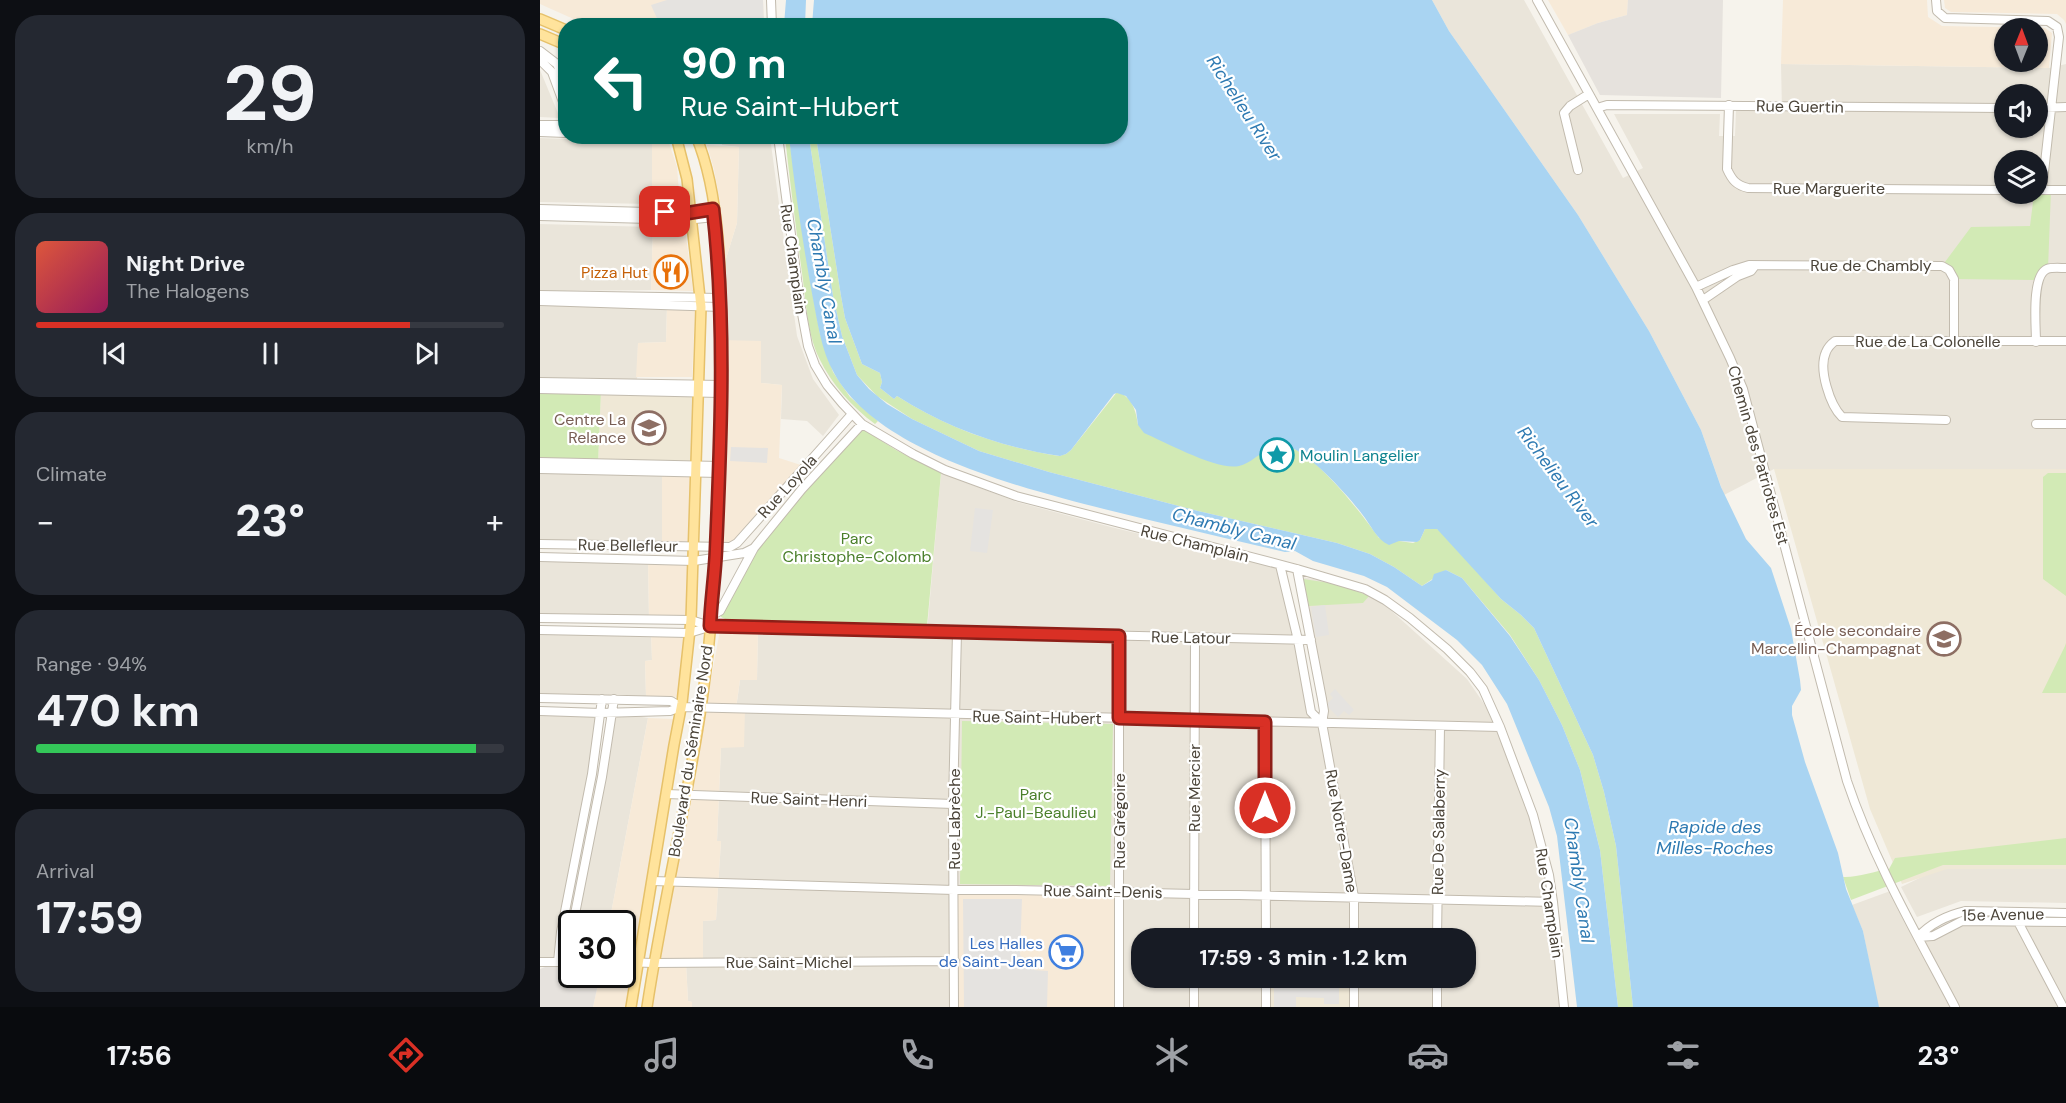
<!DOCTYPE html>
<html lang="en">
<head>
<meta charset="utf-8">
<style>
	body { margin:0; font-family:"DM Sans",sans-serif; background:#242831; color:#f1f3f6; height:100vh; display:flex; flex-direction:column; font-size:22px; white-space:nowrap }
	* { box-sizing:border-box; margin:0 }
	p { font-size:20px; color:#9ea1a6 }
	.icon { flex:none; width:33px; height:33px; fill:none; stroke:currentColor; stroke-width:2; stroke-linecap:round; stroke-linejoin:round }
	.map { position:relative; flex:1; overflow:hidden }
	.drawer { display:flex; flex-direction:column; gap:15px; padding:15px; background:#0d0f14; width:540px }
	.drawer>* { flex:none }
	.banner { position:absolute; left:18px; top:18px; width:570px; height:126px; border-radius:24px; box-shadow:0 2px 4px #0004; background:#00695c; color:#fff; overflow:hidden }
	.needle { width:39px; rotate:1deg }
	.fabs { position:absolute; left:1454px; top:18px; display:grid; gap:12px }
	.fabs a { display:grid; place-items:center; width:54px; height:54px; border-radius:50%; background:#171b24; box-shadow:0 2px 4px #0004; font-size:30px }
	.speed { position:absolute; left:18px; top:910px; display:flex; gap:12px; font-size:30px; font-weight:700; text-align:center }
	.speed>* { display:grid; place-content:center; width:78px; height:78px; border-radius:50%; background:#171b24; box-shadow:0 2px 4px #0004; line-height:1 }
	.speed .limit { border:3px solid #111; border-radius:9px; background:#fff; color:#111 }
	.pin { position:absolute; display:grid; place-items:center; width:51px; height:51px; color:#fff; margin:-26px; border-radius:12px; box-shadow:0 3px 9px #0006 }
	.me { position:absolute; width:66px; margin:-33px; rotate:0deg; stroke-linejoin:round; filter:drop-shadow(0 0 4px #0008) }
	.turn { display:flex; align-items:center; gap:21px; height:126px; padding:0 24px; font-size:27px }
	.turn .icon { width:78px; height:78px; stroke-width:2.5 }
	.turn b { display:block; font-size:42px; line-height:51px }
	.big { font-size:45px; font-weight:700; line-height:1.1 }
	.drawer .card { flex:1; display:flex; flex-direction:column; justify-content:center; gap:9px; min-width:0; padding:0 21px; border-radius:24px; background:#242831 }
	.drawer .dial { align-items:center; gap:0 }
	.dial b { font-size:78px; line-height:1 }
	.song { display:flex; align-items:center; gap:18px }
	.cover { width:72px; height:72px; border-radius:9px; background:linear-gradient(135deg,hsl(10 70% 55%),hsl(330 70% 35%)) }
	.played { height:6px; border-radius:3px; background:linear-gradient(90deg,#d93025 80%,#363941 80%) }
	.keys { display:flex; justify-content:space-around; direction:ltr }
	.heat { display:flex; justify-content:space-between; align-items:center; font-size:33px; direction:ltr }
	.charge { height:9px; border-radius:4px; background:linear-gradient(90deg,#34c759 94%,#363941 0) }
	.trip { position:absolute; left:591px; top:928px; width:345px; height:60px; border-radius:24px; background:#171b24; box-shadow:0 2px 4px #0004; font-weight:700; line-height:60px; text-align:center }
	.tabs { display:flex; height:96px; justify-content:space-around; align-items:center; background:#090b0e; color:#9ea1a6 }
	.tabs .icon { width:42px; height:42px }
	.tabs .active { color:#d93025 }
	.tabs b { font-size:27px; color:#f1f3f6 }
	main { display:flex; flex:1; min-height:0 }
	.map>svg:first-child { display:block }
	.residential { fill:#eae5da; fill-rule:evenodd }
	.commercial { fill:#f7ead8; fill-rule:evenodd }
	.industrial { fill:#e6e2dd }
	.education { fill:#efe8d6 }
	.green { fill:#d2eab5 }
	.parking { fill:#e5e3e0 }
	.water { fill:#a9d4f2 }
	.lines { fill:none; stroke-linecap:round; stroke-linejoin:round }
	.minor-casing { stroke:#c2bbae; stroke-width:10 }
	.major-casing { stroke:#e6c16a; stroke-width:12 }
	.minor { stroke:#fff; stroke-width:8 }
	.major { stroke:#ffe39c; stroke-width:9 }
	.route-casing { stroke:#8d1f18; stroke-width:15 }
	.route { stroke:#d93025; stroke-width:10 }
	.labels { text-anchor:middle; stroke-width:4.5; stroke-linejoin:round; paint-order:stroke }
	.street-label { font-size:16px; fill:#4b4439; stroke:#fff }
	.food-label { font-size:16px; fill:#c56008; stroke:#fff; text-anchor:end }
	.education-label { font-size:16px; fill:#785e54; stroke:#fff; text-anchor:end }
	.culture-label { font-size:16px; fill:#0d838f; stroke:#fff; text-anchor:start }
	.park-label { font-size:16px; fill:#4a7f2a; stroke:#fff }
	.shop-label { font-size:16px; fill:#366cbe; stroke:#fff; text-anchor:end }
	.water-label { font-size:18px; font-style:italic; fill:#2e7ab2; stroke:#fff }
</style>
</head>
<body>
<main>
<section class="drawer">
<div class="card dial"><b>29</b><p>km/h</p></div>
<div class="card">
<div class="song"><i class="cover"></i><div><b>Night Drive</b><p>The Halogens</p></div></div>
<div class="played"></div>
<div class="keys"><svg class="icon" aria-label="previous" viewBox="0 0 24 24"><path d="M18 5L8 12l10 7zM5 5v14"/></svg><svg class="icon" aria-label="pause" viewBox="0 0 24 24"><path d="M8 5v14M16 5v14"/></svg><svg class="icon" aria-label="next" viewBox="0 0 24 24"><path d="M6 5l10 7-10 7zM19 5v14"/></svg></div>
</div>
<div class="card"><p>Climate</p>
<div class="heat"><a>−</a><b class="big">23°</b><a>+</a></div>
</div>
<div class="card"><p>Range · 94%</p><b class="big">470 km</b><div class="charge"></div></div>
<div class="card"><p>Arrival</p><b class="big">17:59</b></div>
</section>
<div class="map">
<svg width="1526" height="1007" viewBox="0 0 1526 1007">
	<rect width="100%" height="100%" fill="#f6f3ec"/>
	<path class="residential" d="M892 0H984L1083 178 1103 168 1074 114H1180L1179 136H1195L1196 111H1242L1241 64 1509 68 1526 64V469H1234L1184 495 1161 430 1109 331 1038 215 909 31ZM1464 94H1497V128H1464ZM1464 160H1497V194H1464Z
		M0 70 20 118 0 117Z
		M182 137H230L257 336 273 379 299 415 283 436 267 421 241 419 242 385 221 383 188 341 185 262 197 223 199 147 182 145Z
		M0 138 112 142V204L0 202Z
		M0 224 113 227 111 290 0 291Z
		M0 301 127 305 126 342 98 343 97 383 0 382Z
		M0 469 122 471V547L0 544Z
		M401 473 477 502 571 527 738 568 771 712 782 722 761 577 798 583 823 592 846 606 927 679 960 727 993 815 1009 875 1024 1007H152V1002L148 1001 146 963 163 921 176 920 181 841 177 842 181 748 196 709 200 680H217L218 628 387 632ZM602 939H926V978H602Z
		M0 557 108 559 109 619 0 617Z
		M0 630 111 632 112 660 105 661 106 696 0 695Z
		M0 711 61 713 18 962H0Z
		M73 712 108 718 107 723 69 924H33Z
		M1402 867 1526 868V903L1421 901 1377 917 1361 887Z
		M1353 890 1378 936H1393L1422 921 1526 922V1001L1521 1002 1526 1004V1007H1338L1323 931 1312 905Z"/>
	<path class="commercial" d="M0 0H223L224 25H47L0 4Z
		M1008 0H1088L1087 15 1058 23 1028 35Z
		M1243 0H1387L1388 17 1402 26 1505 28 1512 33 1509 68 1241 64ZM1464 28H1497V62H1464Z
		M1404 0H1526V24L1524 20 1517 14 1411 12 1405 8Z
		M112 142 129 143 137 167 140 205 112 204Z
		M167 145 199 147 197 223 185 262 180 202 174 169Z
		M113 227 145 228 153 291 111 290Z
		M127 307 155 308 152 377H96L98 343 126 342Z
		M181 340 221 341V383L242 385 239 458 264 466 197 543 176 548Z
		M122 471 157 472 155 546 122 547Z
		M108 559 154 561 151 620 109 619Z
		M180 630H218L217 680H200L196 708 205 709 204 747 181 748 177 841H181L176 920 163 921V963H146L148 1001 152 1002V1007H112Z
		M111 632 149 633 140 697 106 696 105 661 112 660Z
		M108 718 134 719V745L91 1007H53L60 975H82V924H69Z
		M414 890 579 892V1007H414Z"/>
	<path class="industrial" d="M1088 0H1183L1181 98 1060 95 1028 35 1058 23 1087 15Z
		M18 962H31L32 975H60L53 1007H0V969Z"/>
	<path class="education" d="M61 391 160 392 157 465 58 464Z
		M1234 469H1526V869H1407L1362 884 1330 809Z
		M726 978H814V1007H726Z"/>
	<path class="green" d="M245 137H249L269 274 280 334 293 372 301 384 310 397 338 421 335 424C312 407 292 385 279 358 267 333 266 301 262 273 256 228 250 182 245 137Z
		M269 137H276L301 296 305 318 322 364 340 373 342 382 340 388 354 399 357 396C407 428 461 447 519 456L526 454 531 450 577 392C592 396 596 411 598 425L727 451C732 448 737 443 744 445 774 451 821 513 839 538L873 543 880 540 885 529H897L902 532 961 599 981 615 994 628 1053 755 1064 792 1076 846 1093 1007H1078L1060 850 1040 770 1022 725 999 680 970 635 922 578 906 570 882 586 854 567 830 554 797 543 658 511 509 472 439 451 372 419 337 396 317 375 302 336 293 296Z
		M1497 190H1511L1508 269 1498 280 1414 279 1402 266 1431 227 1490 226 1494 194H1497Z
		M0 390 61 391 58 464 0 462Z
		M321 428 356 450 401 473 387 626 187 620 181 617 180 611 215 552 236 523Z
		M1508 473H1526V596L1503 579V477Z
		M763 579 797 584 829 596 823 603 769 606Z
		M1526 643V693H1502L1525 646Z
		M422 721 573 724 570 886 420 884Z
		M1526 838V865H1403L1311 900 1303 877C1316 878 1335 871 1349 869L1355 858Z"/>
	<path class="parking" d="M127 0H223L224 25H120L111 5Z
		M191 447 228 448 227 463 190 461Z
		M435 508 453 510 447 553 430 551Z
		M785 605 789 635 776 637 771 607Z
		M795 689 814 710 809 715 804 711 798 717 786 705 793 698 790 694Z
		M423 899H482L480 955 494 970 508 971 507 1007H424Z
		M734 978H799V1004H784V998L756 997V1007H734Z"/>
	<path class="water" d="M246 0H266L265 25H244Z
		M274 0H892L909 31 1038 215 1109 331 1161 430 1181 487 1206 539 1231 568 1251 629 1260 680 1261 690 1252 706V715L1265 762 1298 853 1306 889 1323 931 1339 1007H1093L1076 846 1064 792 1053 755 994 628 981 615 961 599 897 529H885L880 540 877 542 859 541 849 545C836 539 831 525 822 514 807 494 771 455 748 446 731 439 715 463 699 466 678 471 625 442 604 433L598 425 596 410 586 396 577 393 574 394 531 450 526 454 520 456C461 447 407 428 357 396L354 399 340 388 342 382 340 373 322 364 305 318 301 296 276 137 580 136V26L272 25Z
		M249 137H269L293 296 302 336 317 375 329 389 347 404 372 419 439 451 509 472 658 511 797 543 830 554 854 567 882 586 892 580 894 574 906 570 922 578 970 636 999 680 1022 725 1040 770 1060 850 1078 1007H1037L1017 836 1009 807 967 704 942 665 917 640 847 587 824 576 773 561 755 551 745 552C685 538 624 524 564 509 482 488 337 452 294 373 281 350 278 324 273 299 263 245 255 191 249 137Z"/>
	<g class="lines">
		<defs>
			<path id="minor" d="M231 0 232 26
				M997 0 1156 287 1190 358 1203 389 1307 781C1334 861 1376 933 1415 1007
				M1396 0 1397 11 1405 18 1508 21 1517 27 1519 37 1502 190
				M0 51 17 64 26 85
				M0 60 12 72 26 110
				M1189 105 1187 169C1192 180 1196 185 1208 188L1464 190
				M1057 108 1067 105 1464 108
				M1497 108 1526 107
				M0 125H26
				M0 132 26 133
				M238 136 260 303 268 346 275 365 287 385 302 403 322 424 373 454 405 470 476 496 757 569 825 589 845 600 870 618 907 649 930 672 943 689 960 727 993 815 1009 875 1013 902 1024 1007
				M1038 170 1024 113 1030 106 1049 94
				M1498 190H1526
				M0 209 143 213 173 209
				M0 216 146 220 174 217
				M1156 287 1193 270 1209 265 1402 266 1409 270 1414 279V342
				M0 295 181 298
				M1163 300 1198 276 1211 271 1214 267
				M0 301 181 307
				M1496 342C1496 326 1491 276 1507 269 1512 267 1520 268 1526 268
				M0 382 181 385
				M0 389 180 393
				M1406 420 1302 417C1290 405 1278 369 1286 352 1288 347 1291 344 1295 341H1526
				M1496 424H1526
				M0 462 179 466
				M0 469 179 473
				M0 544 190 547 197 543 312 414
				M0 557 154 561 204 553 214 548 262 489 322 424
				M740 565 758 640 771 712 782 723
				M757 569 782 699 784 711 782 723 814 897V939
				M171 616 180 611 214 548
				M0 618 151 620 170 626 771 640
				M0 630 149 633 169 627
				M579 636V1007
				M0 698 131 701 141 707
				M0 711 61 713 130 711 141 707 960 727
				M725 722 726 939
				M126 794 413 804
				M112 881 414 890H473L1013 902
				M1476 918 1523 1007
				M33 924 62 777 74 699
				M1378 937C1390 924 1408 915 1426 911L1526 913
				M1378 937 1393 936 1422 921 1526 922
				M654 939 655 637
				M897 939 900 726
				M0 962H32
				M18 962 21 932 52 774 62 699
				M28 962 32 935
				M82 962 113 963 415 961
				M726 978V1007
				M897 978V1007
				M414 1007 413 804 417 632
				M654 1007V978
				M814 1007V978"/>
			<path id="major" d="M0 19 26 30
				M0 34 26 45
				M91 1007 134 745 142 703 151 620 161 307 147 179 136 136
				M107 1007C122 907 146 809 161 708 178 591 181 470 181 351 181 285 182 198 156 136"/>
		</defs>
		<use href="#minor" class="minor-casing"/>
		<use href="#major" class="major-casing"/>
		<use href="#minor" class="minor"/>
		<use href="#major" class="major"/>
	</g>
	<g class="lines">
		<defs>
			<path id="route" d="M125 212 148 213 173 209C186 321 181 436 176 549 175 575 171 600 170 626L579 636V718L725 722V808"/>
		</defs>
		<use href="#route" class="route-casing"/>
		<use href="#route" class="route"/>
	</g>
	<defs>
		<symbol id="restaurant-ring" viewBox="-11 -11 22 22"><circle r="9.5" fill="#fff" stroke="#e8710a" stroke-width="1.5"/><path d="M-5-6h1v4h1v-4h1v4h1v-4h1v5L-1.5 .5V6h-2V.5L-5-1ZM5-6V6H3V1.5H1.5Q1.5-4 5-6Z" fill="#e8710a"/></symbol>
		<symbol id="school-ring" viewBox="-11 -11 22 22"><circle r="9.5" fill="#fff" stroke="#8d6e63" stroke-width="1.5"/><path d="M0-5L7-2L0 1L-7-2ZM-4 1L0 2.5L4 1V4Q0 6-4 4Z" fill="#8d6e63"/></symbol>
		<symbol id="sight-ring" viewBox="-11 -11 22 22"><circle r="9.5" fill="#fff" stroke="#0f9aa8" stroke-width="1.5"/><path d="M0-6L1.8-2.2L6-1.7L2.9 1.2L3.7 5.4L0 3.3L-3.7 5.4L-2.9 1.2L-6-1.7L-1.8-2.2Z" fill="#0f9aa8"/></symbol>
		<symbol id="supermarket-ring" viewBox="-11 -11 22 22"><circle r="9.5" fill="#fff" stroke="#3f7fe0" stroke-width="1.5"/><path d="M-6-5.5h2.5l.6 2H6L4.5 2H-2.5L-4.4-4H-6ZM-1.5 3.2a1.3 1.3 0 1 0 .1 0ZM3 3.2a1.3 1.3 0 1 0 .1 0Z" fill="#3f7fe0"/></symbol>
	</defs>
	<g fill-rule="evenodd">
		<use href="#restaurant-ring" x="112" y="253" width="38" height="38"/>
		<use href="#school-ring" x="90" y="409" width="38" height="38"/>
		<use href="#sight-ring" x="718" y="436" width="38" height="38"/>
		<use href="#school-ring" x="1385" y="620" width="38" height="38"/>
		<use href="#supermarket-ring" x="507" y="933" width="38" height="38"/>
	</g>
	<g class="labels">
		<g class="street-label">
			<text transform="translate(1260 106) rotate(1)" y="6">Rue Guertin</text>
			<text x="1289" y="194">Rue Marguerite</text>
			<text transform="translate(254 259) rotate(82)" y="6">Rue Champlain</text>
			<text x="1331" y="271">Rue de Chambly</text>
			<text x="1388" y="347">Rue de La Colonelle</text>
			<text transform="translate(1219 455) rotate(74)" y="6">Chemin des Patriotes Est</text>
			<text transform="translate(247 486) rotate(-48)" y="6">Rue Loyola</text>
			<text transform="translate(655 543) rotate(14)" y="6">Rue Champlain</text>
			<text transform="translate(88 545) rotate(1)" y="6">Rue Bellefleur</text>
			<text transform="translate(651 637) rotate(1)" y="6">Rue Latour</text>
			<text transform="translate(497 717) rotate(1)" y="6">Rue Saint-Hubert</text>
			<text transform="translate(150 751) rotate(-81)" y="6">Boulevard du Séminaire Nord</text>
			<text transform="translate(654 788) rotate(-90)" y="6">Rue Mercier</text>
			<text transform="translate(269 799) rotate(2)" y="6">Rue Saint-Henri</text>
			<text transform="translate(414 819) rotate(-90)" y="6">Rue Labrèche</text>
			<text transform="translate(579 821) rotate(-90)" y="6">Rue Grégoire</text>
			<text transform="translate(802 831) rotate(80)" y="6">Rue Notre-Dame</text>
			<text transform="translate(898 832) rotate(-89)" y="6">Rue De Salaberry</text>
			<text transform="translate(563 891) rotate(1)" y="6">Rue Saint-Denis</text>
			<text transform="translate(1010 903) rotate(81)" y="6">Rue Champlain</text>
			<text transform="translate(1463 914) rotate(-1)" y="6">15e Avenue</text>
			<text x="249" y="968">Rue Saint-Michel</text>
		</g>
		<g class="food-label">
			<text x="108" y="278">Pizza Hut</text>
		</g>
		<g class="education-label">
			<text x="86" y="425">Centre La<tspan x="86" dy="18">Relance</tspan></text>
			<text x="1381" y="636">École secondaire<tspan x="1381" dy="18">Marcellin-Champagnat</tspan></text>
		</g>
		<g class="culture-label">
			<text x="760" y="461">Moulin Langelier</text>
		</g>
		<g class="park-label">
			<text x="317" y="544">Parc<tspan x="317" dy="18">Christophe-Colomb</tspan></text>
			<text x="496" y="800">Parc<tspan x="496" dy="18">J.-Paul-Beaulieu</tspan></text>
		</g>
		<g class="shop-label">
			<text x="503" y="949">Les Halles<tspan x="503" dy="18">de Saint-Jean</tspan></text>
		</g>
		<g class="water-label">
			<text transform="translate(704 108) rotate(57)" y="6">Richelieu River</text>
			<text transform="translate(284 281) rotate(80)" y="6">Chambly Canal</text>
			<text transform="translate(1018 477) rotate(53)" y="6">Richelieu River</text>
			<text transform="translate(694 529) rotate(14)" y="6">Chambly Canal</text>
			<text x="1175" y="833">Rapide des<tspan x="1175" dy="21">Milles-Roches</tspan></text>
			<text transform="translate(1039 880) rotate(82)" y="6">Chambly Canal</text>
		</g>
	</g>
</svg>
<div class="fabs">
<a><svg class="needle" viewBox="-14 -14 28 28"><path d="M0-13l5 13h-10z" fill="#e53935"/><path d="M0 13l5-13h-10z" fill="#9ea1a6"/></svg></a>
<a><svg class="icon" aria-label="sound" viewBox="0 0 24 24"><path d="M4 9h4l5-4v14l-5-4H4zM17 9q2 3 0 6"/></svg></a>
<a><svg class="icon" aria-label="layers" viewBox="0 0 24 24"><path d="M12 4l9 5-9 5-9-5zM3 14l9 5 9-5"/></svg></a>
</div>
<div class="speed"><div class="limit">30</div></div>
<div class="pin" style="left:125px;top:212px;background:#d93025"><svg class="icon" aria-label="arrive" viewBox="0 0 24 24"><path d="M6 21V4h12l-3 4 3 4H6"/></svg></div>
<svg class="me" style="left:725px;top:808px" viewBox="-20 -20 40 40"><circle r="17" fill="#d93025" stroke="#fff" stroke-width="3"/><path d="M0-11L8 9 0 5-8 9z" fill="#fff"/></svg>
<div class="trip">17:59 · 3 min · 1.2 km</div>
<div class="banner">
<div class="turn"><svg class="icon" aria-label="left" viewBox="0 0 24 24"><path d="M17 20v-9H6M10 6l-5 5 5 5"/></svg><div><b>90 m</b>Rue Saint-Hubert</div></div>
</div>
</div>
</main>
<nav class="tabs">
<b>17:56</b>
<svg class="icon active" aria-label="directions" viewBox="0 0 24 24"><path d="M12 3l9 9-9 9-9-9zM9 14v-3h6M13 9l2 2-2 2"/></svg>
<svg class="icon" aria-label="music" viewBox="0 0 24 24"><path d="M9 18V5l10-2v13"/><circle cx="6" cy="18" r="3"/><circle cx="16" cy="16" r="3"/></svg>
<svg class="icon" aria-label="phone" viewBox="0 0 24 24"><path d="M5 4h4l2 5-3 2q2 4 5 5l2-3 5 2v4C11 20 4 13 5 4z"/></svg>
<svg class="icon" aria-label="climate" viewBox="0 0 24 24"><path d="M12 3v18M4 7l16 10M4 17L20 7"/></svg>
<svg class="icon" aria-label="car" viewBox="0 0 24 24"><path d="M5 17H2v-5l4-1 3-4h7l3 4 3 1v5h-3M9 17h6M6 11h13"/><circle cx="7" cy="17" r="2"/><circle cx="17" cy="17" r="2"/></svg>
<svg class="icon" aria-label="filters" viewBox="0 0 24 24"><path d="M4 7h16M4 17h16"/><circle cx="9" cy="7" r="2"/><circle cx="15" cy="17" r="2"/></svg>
<b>23°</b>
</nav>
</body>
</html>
